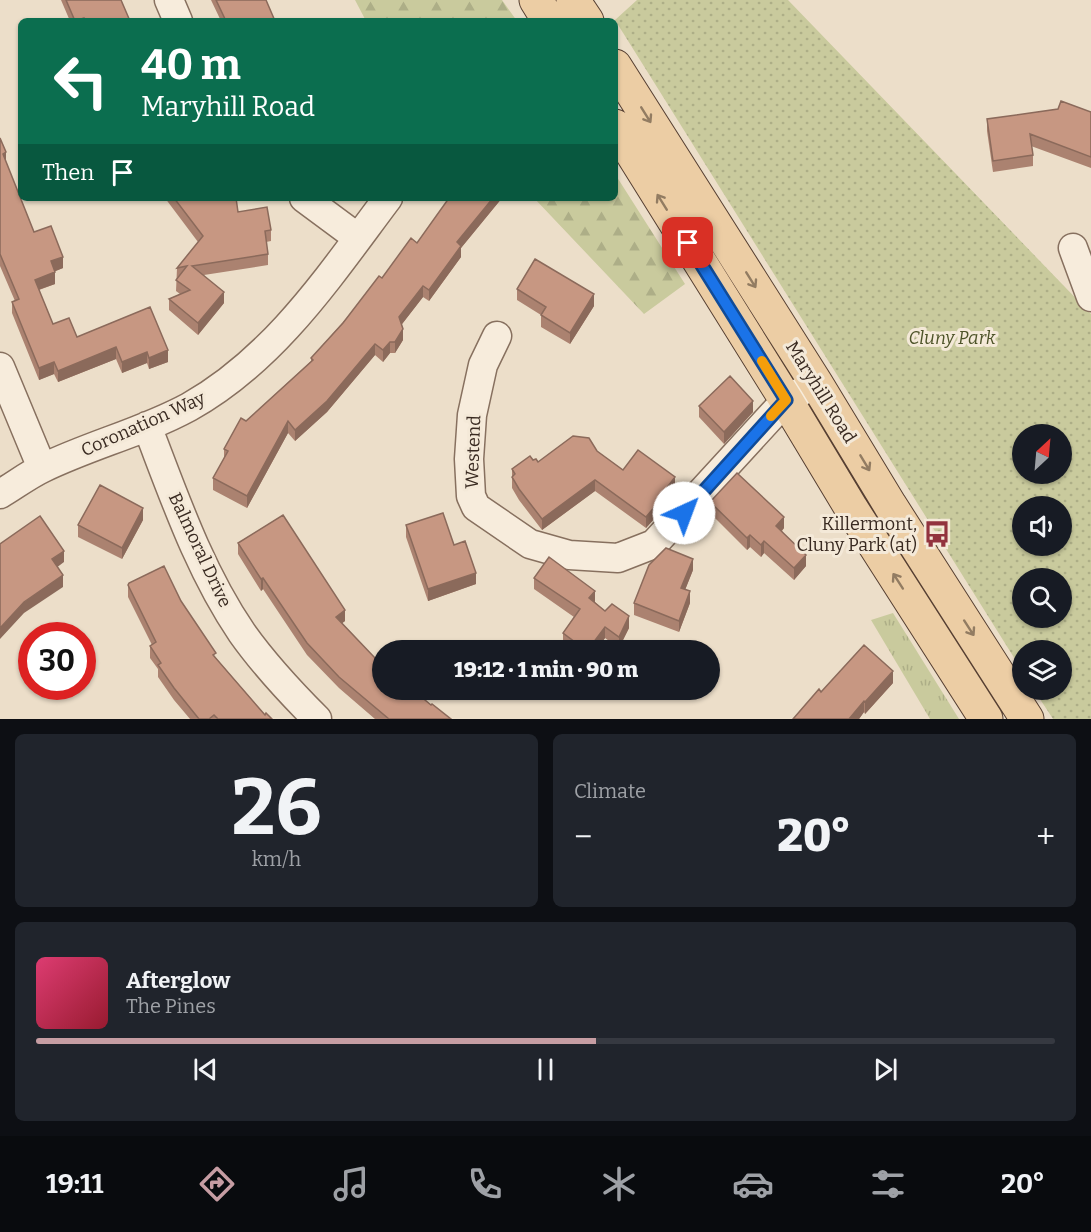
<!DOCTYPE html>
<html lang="en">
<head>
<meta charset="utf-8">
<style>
	body { margin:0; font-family:Bitter,serif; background:#20242c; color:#f1f3f6; height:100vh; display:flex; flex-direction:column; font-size:22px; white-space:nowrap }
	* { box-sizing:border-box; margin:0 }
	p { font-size:20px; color:#9ea1a6 }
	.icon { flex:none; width:33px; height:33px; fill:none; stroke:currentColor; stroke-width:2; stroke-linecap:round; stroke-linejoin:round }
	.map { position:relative; height:719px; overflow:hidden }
	.side { display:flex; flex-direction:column; gap:15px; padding:15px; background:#0d0f14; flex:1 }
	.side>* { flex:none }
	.banner { position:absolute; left:18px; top:18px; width:600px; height:183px; border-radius:9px; box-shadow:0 2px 4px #0004; background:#0b6e4f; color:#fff; overflow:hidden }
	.needle { width:39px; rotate:26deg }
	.fabs { position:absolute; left:1012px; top:424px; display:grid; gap:12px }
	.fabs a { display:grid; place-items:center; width:60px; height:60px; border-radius:50%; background:#171b24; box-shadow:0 2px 4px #0004; font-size:30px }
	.speed { position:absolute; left:18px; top:622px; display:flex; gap:12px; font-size:30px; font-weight:700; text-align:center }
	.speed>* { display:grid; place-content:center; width:78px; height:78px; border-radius:50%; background:#171b24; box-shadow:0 2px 4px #0004; line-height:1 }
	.speed .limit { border:9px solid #d22; background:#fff; color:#111 }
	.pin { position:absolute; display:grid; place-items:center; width:51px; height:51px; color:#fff; margin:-26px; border-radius:12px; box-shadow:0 3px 9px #0006 }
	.me { position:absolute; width:66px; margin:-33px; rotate:43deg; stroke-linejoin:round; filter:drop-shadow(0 0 4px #0008) }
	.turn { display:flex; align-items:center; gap:21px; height:126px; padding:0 24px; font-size:27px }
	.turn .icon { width:78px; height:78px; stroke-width:2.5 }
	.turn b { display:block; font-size:42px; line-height:51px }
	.then { display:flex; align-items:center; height:57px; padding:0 24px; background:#0003; gap:12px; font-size:22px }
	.big { font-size:45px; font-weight:800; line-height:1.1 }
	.side .tile { flex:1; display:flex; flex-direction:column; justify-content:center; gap:9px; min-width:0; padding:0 21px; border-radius:9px; background:#20242c }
	.side .dial { align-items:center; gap:0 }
	.dial b { font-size:78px; line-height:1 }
	.song { display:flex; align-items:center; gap:18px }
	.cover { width:72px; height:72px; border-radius:9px; background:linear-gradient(135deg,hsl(340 70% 55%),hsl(350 70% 35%)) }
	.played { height:6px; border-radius:3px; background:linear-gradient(90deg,#c69da3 55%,#363941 55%) }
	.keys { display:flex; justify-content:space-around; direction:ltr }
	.heat { display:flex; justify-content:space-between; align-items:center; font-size:33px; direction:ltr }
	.side .tiles { flex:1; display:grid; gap:15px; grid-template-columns:1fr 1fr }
	.tile:last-child { grid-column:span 2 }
	.trip { position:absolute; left:372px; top:640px; width:348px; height:60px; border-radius:30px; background:#171b24; box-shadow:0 2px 4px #0004; font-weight:800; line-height:60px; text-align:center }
	.menu { display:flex; height:96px; justify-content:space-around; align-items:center; background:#090b0e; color:#9ea1a6 }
	.menu .icon { width:42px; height:42px }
	.menu .selected { color:#c69da3 }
	.menu b { font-size:27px; color:#f1f3f6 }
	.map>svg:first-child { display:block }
	.grass { fill:url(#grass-tufts) }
	.forest { fill:url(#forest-firs) }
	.park { fill:url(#park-dots); fill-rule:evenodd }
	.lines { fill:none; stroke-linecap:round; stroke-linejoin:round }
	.minor-casing { stroke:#87705f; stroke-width:31 }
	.major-casing { stroke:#563f32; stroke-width:35 }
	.minor { stroke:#f7ecdc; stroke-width:28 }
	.major { stroke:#eccda4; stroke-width:33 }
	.wall { fill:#ab8270 }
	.shaded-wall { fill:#8b6a5b }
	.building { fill:#c79782; stroke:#8b6a5b; stroke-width:1.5 }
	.oneway { stroke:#927c62 }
	.route-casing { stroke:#114b97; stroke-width:15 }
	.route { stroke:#1a73e8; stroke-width:10 }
	.slow { stroke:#f59e0b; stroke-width:10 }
	.labels { text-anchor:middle; stroke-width:6; stroke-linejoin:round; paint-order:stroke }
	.park-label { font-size:18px; font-style:italic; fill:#4e5429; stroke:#f4e9d8 }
	.street-label { font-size:18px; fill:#392a21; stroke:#f4e9d8 }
	.poi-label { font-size:18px; fill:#392a21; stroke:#f4e9d8; text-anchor:end }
</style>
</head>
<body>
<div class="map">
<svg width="1091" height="719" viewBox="0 0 1091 719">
	<defs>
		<pattern id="grass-tufts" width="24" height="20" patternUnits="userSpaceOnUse" patternTransform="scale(1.5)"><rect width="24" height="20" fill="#c9ca9d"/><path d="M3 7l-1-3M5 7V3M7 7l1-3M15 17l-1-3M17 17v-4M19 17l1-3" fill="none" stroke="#adae87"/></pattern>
		<pattern id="forest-firs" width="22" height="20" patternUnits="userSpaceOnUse" patternTransform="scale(1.5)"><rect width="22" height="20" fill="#c9ca9d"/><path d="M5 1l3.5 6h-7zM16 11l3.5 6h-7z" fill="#adae87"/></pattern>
		<pattern id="park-dots" width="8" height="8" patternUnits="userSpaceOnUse" patternTransform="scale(1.5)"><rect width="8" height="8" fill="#c9ca9d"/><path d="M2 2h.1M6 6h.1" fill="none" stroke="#adae87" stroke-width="1.8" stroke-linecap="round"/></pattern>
	</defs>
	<rect width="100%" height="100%" fill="#ecdec9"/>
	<path class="grass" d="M893 613 959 719H930L871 620Z"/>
	<path class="forest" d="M355 0H502L517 21H366Z
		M615 174 685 284 644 314 534 198H615Z"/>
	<path class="park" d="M637 0H788L1091 314V719H1053L1034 690H1062V651H1023V672L615 20ZM1023 435H1062V474H1023ZM1023 507H1062V546H1023ZM1023 579H1062V618H1023Z"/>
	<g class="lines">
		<defs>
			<path id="minor" d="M169 0 178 21
				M304 198 358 238
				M1073 248 1091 297
				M497 336 483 365 472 415 469 459 471 496 476 507 530 544 569 555 618 558 654 544 786 400 804 390
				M0 367 42 468
				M147 426C174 496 199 570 242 633 264 664 290 692 317 719
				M0 494C14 486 28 475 43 468 90 445 143 432 189 407 275 359 330 275 388 198"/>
			<path id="major" d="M536 0 549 21
				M573 0 587 21
				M615 66 816 383 890 505 1027 719
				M615 126 786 400 851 508 986 719"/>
		</defs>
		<use href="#minor" class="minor-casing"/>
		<use href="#major" class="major-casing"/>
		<use href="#minor" class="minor"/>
		<use href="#major" class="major"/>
	</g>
	<path class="wall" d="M61 0H121L130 21H70Z
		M211 0H266L275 21H221Z
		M1091 112V168L1031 146 1033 155V166L993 172 987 131V119Z
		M0 138 6 163 34 232 63 268 55 271V284L39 290 53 324 77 337 150 307 168 362 149 369 147 363 122 373 116 359 58 382 54 374 39 380 12 313V302L15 301 0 266Z
		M165 198H236L238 212 271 230V241L266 242 268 254V265L204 275 224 303 198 335 169 310V299L180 294 176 291 177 268 198 242Z
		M446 198H502L461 248V257L429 301 423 297 402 324 403 340 395 353H390L383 362 375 355 327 412 295 441 288 433 247 508 213 490V478L224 458V449L246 421 311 361V358L382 278 417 243 447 202Z
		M517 289 594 306 570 344 541 327V315L517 300Z
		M699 406 753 412 724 444 699 417Z
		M597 451 623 470 675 488 662 506V510L646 528 595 491 542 530 519 500 512 488V469L533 460 538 462Z
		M710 502 784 528 782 531 806 566 794 580 764 553 761 557 750 547 747 550 710 513Z
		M143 520 122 559 78 537V525Z
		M406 525 454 545 476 584 428 601 406 537Z
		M238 543 345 621 342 623 375 658 431 705 451 719H375L339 688 307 655 263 589 261 591 238 554Z
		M693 570 685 590 690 603 679 632 634 615V603Z
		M534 578 595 602 605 611 629 628 619 648 605 638 596 651H571L563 644V633L574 617 534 589Z
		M128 585 181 601 216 658 265 715 272 719H190L174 700 158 677V669L150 658V646L152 645 128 597Z
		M893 683 865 714 864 712 859 719 821 692Z"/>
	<path class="shaded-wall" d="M6 152V164L3 154Z
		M493 198H502L461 248V257L429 301V290L457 242Z
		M63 257V268L51 273V261Z
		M55 272V284L35 291V280Z
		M423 286V297L399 328V317Z
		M224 292V303L198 335V323Z
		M594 294V306L570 344V333Z
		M403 329V340L395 353V342Z
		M390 342V353L383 362V350Z
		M375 344V355L327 412 295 441V430Z
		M116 347V359L58 382V371Z
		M168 350V362L149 369V358Z
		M147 352V363L122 373V362Z
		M54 362V374L39 380V368Z
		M753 401V412L724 444V432Z
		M288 421V433L247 508V496Z
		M675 477V488L662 506V510L646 528V517Z
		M595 480V491L542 530V519Z
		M143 508V520L122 559V548Z
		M784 517V528L776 537V526Z
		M750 535V547L747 550V538Z
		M764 541V553L761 557V545Z
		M64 551V562L52 571V559Z
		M806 555V566L794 580V568Z
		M693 559V570L681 600V588Z
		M476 573V584L428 601V589Z
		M63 575V587L24 613 0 639V628L24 602Z
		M263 578V589L261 591V579Z
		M595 591V602L589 610V598Z
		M690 591V603L679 632V621Z
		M345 610V621L336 628V617Z
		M629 616V628L619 648V637Z
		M605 627V638L596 651H587Z
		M893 671V683L865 714V702Z
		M864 701V712L859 719H849Z"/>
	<path class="building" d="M66 0H121L130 21H85L84 18 75 21Z
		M216 0H266L275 21H226Z
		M1061 101 1091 112V157L1030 134 1033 155 993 161 987 119 1058 109Z
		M0 138 6 152 3 154 34 232 51 226 63 257 51 261 55 272 35 280 53 324 69 318 77 337 150 307 168 350 149 358 147 352 122 362 116 347 58 371 54 362 39 368 12 302 19 299 0 254Z
		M174 198H236L238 212 267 207 271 230 265 231 268 254 192 266 224 292 198 323 169 299 190 290 176 280 187 266 177 268 203 236Z
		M449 198H493L457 242 461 246 429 290 423 286 399 317 403 329 395 342H390L383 350 375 344 327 401 295 430 288 421 247 496 213 478 228 451 224 449 241 418 246 421 313 360 311 358 343 323 379 276 382 278 411 238 417 243Z
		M535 259 594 294 570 333 541 315 546 307 517 289Z
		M730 376 753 401 724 432 699 406Z
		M573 436 589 438 597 451 623 470 638 450 675 477 660 497 662 498 646 517 595 480 542 519 519 489 512 477 515 474 512 469 530 456 533 460 536 459 538 462Z
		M737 473 784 517 776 526 806 555 794 568 764 541 761 545 750 535 747 538 710 502Z
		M100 485 143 508 122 548 78 525Z
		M443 513 454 545 465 541 476 573 428 589 406 525Z
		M283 515 345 610 336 617 375 658 382 664V690H413L431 705 432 704 451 719H389L339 677 307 643 263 578 261 579 238 543Z
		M40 516 64 551 52 559 63 575 24 602 0 628V544Z
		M666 548 693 559 681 588 690 591 679 621 634 603 649 565Z
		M549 557 595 591 589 598 605 611 612 604 629 616 619 637 605 627 587 651 563 633 580 609 534 578Z
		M164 566 181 601 216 653 213 655 265 715 266 713 272 719H218L214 715 209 719H199L174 688 158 665 161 663 150 646 156 642 128 585 129 583Z
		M864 645 893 671 865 702 864 701 849 719H793L819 689 821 692Z"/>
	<defs><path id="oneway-shaft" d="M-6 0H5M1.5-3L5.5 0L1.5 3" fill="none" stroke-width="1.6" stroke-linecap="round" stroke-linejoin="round" transform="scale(1.5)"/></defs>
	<g class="oneway">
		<use href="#oneway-shaft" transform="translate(646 115) rotate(58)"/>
		<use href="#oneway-shaft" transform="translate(662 202) rotate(-122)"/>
		<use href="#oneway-shaft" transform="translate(751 280) rotate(58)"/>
		<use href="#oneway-shaft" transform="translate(865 463) rotate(59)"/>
		<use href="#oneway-shaft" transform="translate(898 581) rotate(-123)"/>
		<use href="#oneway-shaft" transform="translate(969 628) rotate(57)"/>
	</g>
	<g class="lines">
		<defs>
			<path id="route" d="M684 513 786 400 688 243"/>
		</defs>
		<use href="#route" class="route-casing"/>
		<use href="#route" class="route"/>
		<path class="slow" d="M762 361 786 400 771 416"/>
	</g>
	<defs>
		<symbol id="bus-bare" viewBox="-9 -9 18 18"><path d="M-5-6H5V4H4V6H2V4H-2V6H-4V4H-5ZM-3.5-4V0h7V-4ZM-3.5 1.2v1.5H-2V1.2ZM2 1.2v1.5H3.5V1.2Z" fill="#92333e" stroke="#f4e9d8" stroke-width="2.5" paint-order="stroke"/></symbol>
	</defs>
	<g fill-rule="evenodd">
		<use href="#bus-bare" x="918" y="515" width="38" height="38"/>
	</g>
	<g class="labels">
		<g class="park-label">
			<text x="952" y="344">Cluny Park</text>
		</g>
		<g class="street-label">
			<text transform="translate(821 392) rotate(58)" y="6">Maryhill Road</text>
			<text transform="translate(143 424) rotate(-24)" y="6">Coronation Way</text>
			<text transform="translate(473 452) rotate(-88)" y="6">Westend</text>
			<text transform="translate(200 550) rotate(65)" y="6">Balmoral Drive</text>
		</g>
		<g class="poi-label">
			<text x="917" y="530">Killermont,<tspan x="917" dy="21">Cluny Park (at)</tspan></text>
		</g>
	</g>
</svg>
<div class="fabs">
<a><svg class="needle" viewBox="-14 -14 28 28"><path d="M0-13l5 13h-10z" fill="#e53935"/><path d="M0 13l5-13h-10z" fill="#9ea1a6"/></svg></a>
<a><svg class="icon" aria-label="sound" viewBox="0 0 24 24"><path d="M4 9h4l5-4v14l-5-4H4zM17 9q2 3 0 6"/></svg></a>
<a><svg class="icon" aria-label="search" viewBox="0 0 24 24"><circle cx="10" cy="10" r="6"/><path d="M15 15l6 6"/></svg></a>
<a><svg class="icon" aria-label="layers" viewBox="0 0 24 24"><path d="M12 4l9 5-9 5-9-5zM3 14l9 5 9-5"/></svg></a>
</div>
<div class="speed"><div class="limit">30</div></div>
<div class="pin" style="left:688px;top:243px;background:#d93025"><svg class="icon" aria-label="arrive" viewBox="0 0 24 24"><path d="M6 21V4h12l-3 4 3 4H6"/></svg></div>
<svg class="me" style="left:684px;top:513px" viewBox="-20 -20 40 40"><circle r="19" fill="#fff"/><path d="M0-13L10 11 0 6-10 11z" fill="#1a73e8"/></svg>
<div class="trip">19:12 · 1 min · 90 m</div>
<div class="banner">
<div class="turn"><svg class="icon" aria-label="left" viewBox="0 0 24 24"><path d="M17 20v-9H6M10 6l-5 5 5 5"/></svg><div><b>40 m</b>Maryhill Road</div></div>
<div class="then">Then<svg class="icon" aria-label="arrive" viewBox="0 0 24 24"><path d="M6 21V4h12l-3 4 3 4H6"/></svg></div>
</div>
</div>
<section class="side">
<div class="tiles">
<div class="tile dial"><b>26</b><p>km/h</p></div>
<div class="tile"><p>Climate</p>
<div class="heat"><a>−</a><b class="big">20°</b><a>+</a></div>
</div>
<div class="tile">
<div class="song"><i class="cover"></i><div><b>Afterglow</b><p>The Pines</p></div></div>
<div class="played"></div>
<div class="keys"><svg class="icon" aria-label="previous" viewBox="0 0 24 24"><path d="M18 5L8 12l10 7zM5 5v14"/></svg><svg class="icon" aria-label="pause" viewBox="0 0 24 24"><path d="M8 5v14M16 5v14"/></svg><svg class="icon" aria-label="next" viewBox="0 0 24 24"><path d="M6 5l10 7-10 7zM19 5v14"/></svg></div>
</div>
</div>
</section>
<nav class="menu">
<b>19:11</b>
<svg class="icon selected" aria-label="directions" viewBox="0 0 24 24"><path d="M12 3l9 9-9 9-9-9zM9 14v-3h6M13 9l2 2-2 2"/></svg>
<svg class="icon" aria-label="music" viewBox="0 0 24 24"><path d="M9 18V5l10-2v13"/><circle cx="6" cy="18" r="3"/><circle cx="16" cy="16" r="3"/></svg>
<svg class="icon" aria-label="phone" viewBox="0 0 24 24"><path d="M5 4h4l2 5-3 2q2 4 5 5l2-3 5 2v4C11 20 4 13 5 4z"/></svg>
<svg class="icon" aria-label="climate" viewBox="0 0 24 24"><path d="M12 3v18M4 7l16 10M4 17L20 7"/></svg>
<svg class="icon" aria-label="car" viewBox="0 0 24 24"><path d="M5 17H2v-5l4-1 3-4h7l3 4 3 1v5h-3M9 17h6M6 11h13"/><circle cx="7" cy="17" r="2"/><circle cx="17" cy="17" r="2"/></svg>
<svg class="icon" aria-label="filters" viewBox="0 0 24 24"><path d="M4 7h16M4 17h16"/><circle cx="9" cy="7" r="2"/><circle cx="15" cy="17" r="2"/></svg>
<b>20°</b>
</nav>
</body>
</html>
